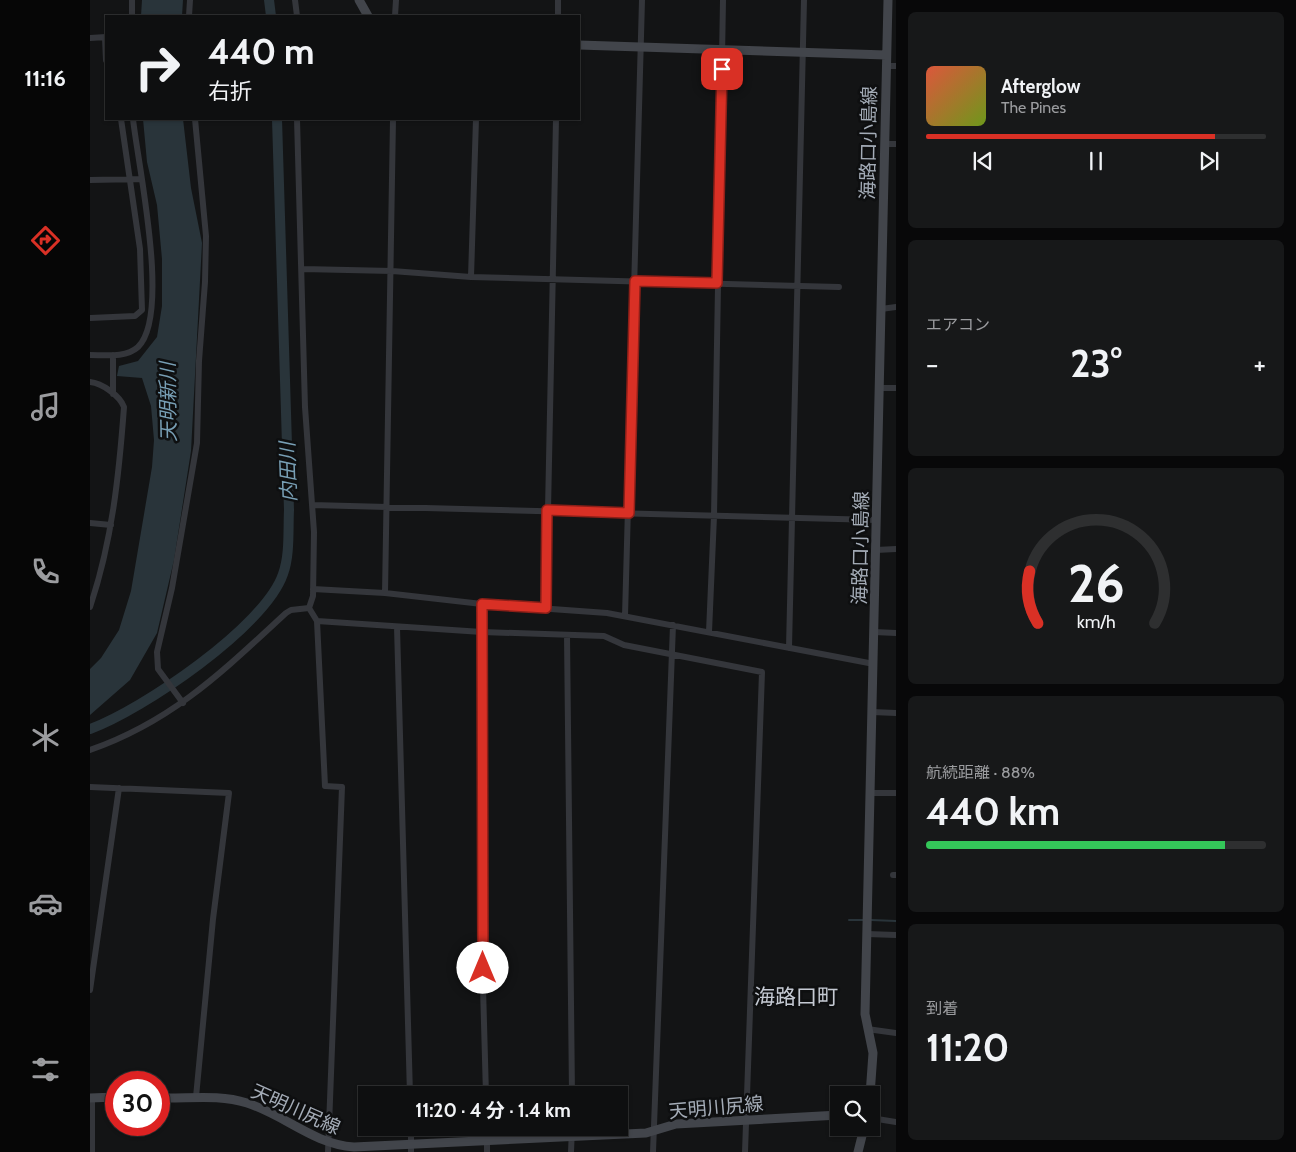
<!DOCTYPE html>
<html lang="ja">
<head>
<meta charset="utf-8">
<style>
	body { margin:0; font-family:Cabin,"Noto Sans JP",sans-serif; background:#171819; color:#f1f3f6; height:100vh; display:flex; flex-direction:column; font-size:19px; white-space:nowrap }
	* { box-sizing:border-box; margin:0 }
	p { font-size:16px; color:#9b9c9f }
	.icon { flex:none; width:28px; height:28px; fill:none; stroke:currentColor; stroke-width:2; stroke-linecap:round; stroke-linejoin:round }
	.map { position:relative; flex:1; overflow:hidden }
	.details { display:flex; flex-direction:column; gap:12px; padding:12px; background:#080809; width:400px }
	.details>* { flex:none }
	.top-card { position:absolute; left:15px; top:15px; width:475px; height:105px; border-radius:0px; box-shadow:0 1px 4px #0004,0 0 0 1px #2e2f30; background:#0e0f10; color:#f1f3f6; overflow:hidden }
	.tools { position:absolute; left:740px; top:1086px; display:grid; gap:10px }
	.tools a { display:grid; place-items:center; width:50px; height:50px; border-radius:0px; background:#0e0f10; box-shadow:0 1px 4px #0004,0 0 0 1px #2e2f30; font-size:25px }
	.speed { position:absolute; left:15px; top:1071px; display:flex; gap:10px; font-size:25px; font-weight:700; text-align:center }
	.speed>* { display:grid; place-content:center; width:65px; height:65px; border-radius:50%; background:#0e0f10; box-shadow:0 1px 4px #0004,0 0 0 1px #2e2f30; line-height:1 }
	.speed .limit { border:8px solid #d22; background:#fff; color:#111 }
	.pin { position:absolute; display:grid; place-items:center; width:42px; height:42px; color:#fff; margin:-21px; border-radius:10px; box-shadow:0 2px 8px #0006 }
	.me { position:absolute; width:55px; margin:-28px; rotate:0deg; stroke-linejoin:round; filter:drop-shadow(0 0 4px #0008) }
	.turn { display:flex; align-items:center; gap:18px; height:105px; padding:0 20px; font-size:22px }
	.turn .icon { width:65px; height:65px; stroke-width:2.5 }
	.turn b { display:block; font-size:35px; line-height:42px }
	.big { font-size:38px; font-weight:700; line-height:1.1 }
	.details .widget { flex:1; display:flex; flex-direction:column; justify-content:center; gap:8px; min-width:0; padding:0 18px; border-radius:8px; background:#171819 }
	.details .dial { align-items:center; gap:0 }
	.dial svg { height:130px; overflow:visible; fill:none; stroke:#2e2f30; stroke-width:7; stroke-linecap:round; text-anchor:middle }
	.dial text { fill:#f1f3f6; stroke:none }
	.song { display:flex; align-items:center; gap:15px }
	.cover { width:60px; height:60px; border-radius:8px; background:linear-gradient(135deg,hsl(10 70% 55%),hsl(80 70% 35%)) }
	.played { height:5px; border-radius:2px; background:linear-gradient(90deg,#d93025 85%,#2e2f30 85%) }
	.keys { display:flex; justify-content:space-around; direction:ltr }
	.heat { display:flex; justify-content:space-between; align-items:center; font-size:28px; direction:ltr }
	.charge { height:8px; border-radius:4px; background:linear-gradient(90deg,#34c759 88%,#2e2f30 0) }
	.trip { position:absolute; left:268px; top:1086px; width:270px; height:50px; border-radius:0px; background:#0e0f10; box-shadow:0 1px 4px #0004,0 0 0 1px #2e2f30; font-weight:700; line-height:50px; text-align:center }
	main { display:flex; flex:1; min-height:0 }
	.tab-bar { display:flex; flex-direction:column; width:90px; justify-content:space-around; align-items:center; background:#060606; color:#9b9c9f }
	.tab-bar .icon { width:35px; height:35px }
	.tab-bar .current { color:#d93025 }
	.tab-bar b { font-size:22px; color:#f1f3f6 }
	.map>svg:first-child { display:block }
	.water { fill:#29343a }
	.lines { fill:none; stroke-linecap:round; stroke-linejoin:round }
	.stream { stroke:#29343a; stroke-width:2 }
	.river { stroke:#29343a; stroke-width:10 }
	.street { stroke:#34363b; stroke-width:6 }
	.secondary { stroke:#42454b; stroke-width:9 }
	.route-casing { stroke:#8d1f18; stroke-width:12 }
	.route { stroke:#d93025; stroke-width:9 }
	.labels { text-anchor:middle; stroke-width:5; stroke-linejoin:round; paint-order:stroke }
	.street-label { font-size:19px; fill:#a4acb7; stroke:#0e0f10 }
	.water-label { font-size:20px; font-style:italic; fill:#789fb5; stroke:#0e0f10 }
	.quarter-label { font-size:21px; fill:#c5cad3; stroke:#0e0f10 }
</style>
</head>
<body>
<main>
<nav class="tab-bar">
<b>11:16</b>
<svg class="icon current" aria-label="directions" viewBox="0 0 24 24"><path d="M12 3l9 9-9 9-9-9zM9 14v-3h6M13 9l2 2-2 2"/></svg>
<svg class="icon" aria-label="music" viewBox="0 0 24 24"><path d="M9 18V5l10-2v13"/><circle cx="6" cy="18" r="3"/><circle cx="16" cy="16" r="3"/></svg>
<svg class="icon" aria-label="phone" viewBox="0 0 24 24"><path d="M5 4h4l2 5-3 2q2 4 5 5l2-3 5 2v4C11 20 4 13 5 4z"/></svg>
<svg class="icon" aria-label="climate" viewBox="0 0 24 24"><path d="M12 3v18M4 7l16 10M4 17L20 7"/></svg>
<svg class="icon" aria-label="car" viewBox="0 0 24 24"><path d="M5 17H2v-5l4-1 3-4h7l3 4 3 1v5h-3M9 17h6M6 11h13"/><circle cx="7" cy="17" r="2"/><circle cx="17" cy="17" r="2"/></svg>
<svg class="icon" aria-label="filters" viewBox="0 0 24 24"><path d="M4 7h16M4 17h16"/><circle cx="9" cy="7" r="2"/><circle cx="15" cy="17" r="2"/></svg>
</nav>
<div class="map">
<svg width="806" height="1152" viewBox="0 0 806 1152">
	<rect width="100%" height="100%" fill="#131415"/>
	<path class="water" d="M52 0H93L92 16H51Z
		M53 119H93L101 188 112 243 101 451 84 560 67 633 40 680 0 715V669L11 658 29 630 41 591 62 467 64 440 61 406 52 378 27 376 29 366 48 361 67 337 72 306V259L67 205 57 162Z"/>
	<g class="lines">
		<path class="stream" d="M759 920H773
			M781 920 806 921"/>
		<path class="river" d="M179 0 181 16
			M0 729C52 710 175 627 193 574 200 555 198 530 199 510L187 119"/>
		<path class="street" d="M42 0V16
			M205 0 207 16
			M99 16 100 0
			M305 16 306 0
			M468 16V0
			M15 37 16 60
			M0 38 16 37
			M796 66H806
			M207 119 215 407 224 532 223 596 219 608 227 621 235 786 252 787 238 1152
			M795 144H806
			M0 180 51 179
			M213 269 302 271 381 277 749 287
			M381 277 386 119
			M791 309 806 307
			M0 318 45 316 52 310 50 249 31 119
			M0 355C15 355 36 358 48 347 81 315 48 165 43 119
			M0 382C12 383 30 396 34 407 29 475 22 542 0 607
			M790 388H806
			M23 394V355
			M222 505 786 520
			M0 523 21 525
			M786 550 806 549
			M223 589 295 593 392 604 517 613 784 664
			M295 593 303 119
			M392 604 393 987 396 1095
			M456 608 466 119
			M535 616 552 0
			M227 621 392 632 514 636 534 645 672 672 655 1152
			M307 627 320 1095
			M619 632 624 516 633 0
			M784 632 806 633
			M477 635 482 1095
			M699 648 714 0
			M93 703 68 669 67 652 82 588 107 443 109 361 115 282 116 236 105 119
			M782 712 806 713
			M0 750C83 721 133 671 196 613L201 610 219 608
			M0 787 139 793 123 919 106 1097
			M781 793H806
			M803 875H806
			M777 934 806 935
			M0 990 29 788
			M777 1029 806 1033
			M781 1118 806 1122
			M321 1128V1152
			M397 1128V1152
			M2 1152V1098
			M481 1152 482 1128
			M563 1152 583 625"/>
		<path class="secondary" d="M269 0 278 16
			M489 45 796 55
			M780 1095 783 1053 775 1014 798 0
			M0 1098 26 1097
			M69 1098C99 1099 128 1094 157 1103 195 1115 223 1144 264 1147L556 1133 586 1124 749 1115
			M768 1152 774 1128"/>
	</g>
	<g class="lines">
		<defs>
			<path id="route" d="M393 968 392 604 456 608 457 510 539 513 545 281 627 283 632 69"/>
		</defs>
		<use href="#route" class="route-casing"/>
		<use href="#route" class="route"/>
	</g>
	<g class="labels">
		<g class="street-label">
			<text transform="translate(778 143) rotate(-89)" y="7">海路口小島線</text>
			<text transform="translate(770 548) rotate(-89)" y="7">海路口小島線</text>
			<text transform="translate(626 1107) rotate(-5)" y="7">天明川尻線</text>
			<text transform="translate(206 1109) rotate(24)" y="7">天明川尻線</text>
		</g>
		<g class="water-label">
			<text transform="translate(78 402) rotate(-91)" y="7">天明新川</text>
			<text transform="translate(198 472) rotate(-92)" y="7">内田川</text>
		</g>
		<g class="quarter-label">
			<text x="706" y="1004">海路口町</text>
		</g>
	</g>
</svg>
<div class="tools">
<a><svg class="icon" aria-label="search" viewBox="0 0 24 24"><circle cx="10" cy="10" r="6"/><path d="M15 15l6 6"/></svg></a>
</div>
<div class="speed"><div class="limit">30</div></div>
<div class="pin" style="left:632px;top:69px;background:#d93025"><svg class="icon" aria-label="arrive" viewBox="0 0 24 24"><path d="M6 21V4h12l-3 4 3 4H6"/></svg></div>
<svg class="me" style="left:393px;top:968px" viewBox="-20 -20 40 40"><circle r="19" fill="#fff"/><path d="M0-13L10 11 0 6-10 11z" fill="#d93025"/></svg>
<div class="trip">11:20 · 4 分 · 1.4 km</div>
<div class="top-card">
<div class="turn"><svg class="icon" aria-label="right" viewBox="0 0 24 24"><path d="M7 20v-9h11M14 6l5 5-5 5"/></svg><div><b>440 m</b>右折</div></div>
</div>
</div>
<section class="details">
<div class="widget">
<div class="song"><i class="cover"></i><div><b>Afterglow</b><p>The Pines</p></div></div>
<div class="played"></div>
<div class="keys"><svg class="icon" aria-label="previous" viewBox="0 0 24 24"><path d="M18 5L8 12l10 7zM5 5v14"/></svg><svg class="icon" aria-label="pause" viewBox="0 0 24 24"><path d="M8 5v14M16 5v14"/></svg><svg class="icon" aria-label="next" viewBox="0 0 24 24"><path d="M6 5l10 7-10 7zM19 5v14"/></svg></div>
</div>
<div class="widget"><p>エアコン</p>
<div class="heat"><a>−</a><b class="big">23°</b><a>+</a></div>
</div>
<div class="widget dial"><svg viewBox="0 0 100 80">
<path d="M14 69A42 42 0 1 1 86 69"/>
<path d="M14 69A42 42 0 0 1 9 37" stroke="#d93025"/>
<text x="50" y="56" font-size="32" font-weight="700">26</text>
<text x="50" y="72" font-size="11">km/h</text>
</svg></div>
<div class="widget"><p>航続距離 · 88%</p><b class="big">440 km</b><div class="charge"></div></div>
<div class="widget"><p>到着</p><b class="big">11:20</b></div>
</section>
</main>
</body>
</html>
